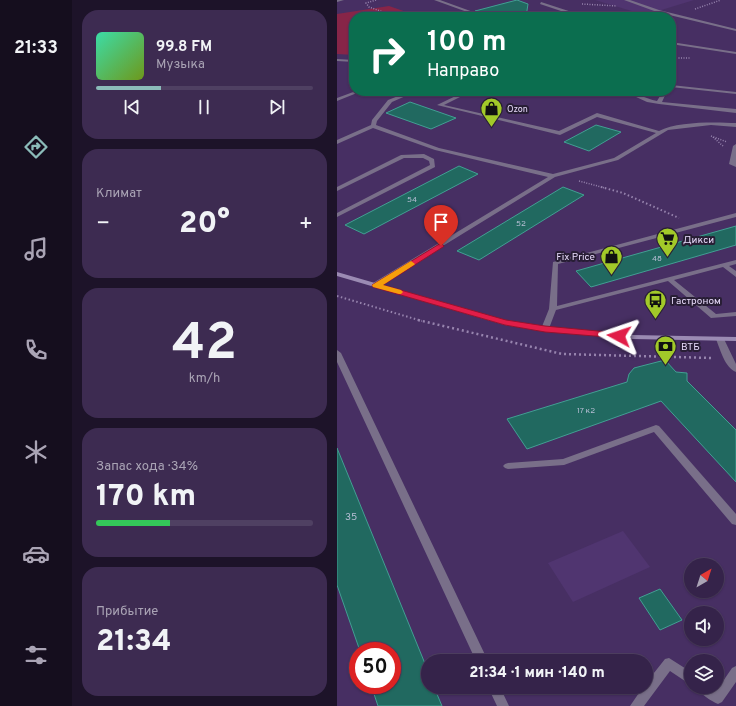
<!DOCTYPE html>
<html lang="ru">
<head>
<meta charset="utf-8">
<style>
	body { margin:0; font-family:Overpass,sans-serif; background:#3d2b51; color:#f1f3f6; height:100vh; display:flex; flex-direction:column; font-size:15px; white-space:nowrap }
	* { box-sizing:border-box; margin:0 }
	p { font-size:13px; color:#aaa4b5 }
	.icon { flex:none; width:22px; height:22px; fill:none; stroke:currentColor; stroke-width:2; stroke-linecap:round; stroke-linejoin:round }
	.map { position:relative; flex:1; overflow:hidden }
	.drawer { display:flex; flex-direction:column; gap:10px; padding:10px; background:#1d1329; width:265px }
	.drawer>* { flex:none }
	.hud { position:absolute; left:12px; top:12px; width:327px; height:84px; border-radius:16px; box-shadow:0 1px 3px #0004,0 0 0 1px #4f4062; background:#0b6e4f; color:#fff; overflow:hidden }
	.needle { width:26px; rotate:39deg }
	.buttons { position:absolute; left:347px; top:558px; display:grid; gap:8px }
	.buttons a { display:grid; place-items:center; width:40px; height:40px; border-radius:50%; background:#35234a; box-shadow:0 1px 3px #0004,0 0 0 1px #4f4062; font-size:20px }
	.speed { position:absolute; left:12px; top:642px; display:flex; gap:8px; font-size:20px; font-weight:700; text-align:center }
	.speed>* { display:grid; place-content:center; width:52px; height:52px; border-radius:50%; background:#35234a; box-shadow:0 1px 3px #0004,0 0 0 1px #4f4062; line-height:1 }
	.speed .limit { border:6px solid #d22; background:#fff; color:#111 }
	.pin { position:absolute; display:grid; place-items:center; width:34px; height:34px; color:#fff; margin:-41px -17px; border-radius:50% 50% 50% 0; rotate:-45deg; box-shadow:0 0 4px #0007 }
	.pin .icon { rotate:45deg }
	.me { position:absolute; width:44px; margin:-22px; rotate:275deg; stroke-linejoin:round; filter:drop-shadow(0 0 3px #0008) }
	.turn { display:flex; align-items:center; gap:14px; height:84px; padding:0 12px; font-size:18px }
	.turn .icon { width:52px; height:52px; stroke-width:2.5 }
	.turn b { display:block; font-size:28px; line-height:34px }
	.big { font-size:30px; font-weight:800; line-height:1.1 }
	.drawer .card { flex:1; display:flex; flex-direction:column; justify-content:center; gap:6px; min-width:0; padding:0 14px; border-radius:16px; background:#3d2b51 }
	.drawer .dial { align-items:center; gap:0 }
	.dial b { font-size:52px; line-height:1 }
	.song { display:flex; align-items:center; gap:12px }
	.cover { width:48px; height:48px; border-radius:6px; background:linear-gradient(135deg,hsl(160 70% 55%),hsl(80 70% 35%)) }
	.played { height:4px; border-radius:2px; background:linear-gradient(90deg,#8bbbb9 30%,#4f4062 30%) }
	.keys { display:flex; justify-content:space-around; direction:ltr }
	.heat { display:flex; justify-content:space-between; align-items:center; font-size:22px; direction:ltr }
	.charge { height:6px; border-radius:3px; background:linear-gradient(90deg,#34c759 34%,#4f4062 0) }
	.trip { position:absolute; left:84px; top:654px; width:232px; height:40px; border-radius:20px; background:#35234a; box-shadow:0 1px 3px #0004,0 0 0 1px #4f4062; font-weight:800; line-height:40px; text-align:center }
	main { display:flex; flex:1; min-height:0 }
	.dock { display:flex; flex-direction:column; width:72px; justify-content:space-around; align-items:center; background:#150e1e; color:#aaa4b5 }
	.dock .icon { width:28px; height:28px }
	.dock .current { color:#8bbbb9 }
	.dock b { font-size:18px; color:#f1f3f6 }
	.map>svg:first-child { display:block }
	.built { fill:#503570 }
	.green { fill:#872548 }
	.building { fill:#216960; stroke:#429f93 }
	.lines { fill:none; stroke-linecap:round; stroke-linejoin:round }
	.path-far2 { stroke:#9784ae; stroke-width:1.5; stroke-dasharray:1 1.5; stroke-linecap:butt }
	.path-far1 { stroke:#9784ae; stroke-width:2; stroke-dasharray:1.5 2.5; stroke-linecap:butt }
	.path { stroke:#9784ae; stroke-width:2.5; stroke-dasharray:2 3; stroke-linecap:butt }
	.lane { fill:#796f89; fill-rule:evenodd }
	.street { fill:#796f89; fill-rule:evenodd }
	.secondary { fill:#9b8bb3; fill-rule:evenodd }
	.route { fill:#e11d48; stroke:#92132f }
	.slow { fill:#f59e0b }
	.labels { text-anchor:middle; stroke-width:4; stroke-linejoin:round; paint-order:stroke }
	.number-label { font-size:8px; fill:#b6bed4 }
	.far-poi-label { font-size:9px; fill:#e7dafa; stroke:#281e35; text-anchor:start }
	.poi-label { font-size:10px; fill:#e7dafa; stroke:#281e35; text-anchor:start }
	.near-number-label { font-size:10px; fill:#b6bed4 }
</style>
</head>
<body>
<main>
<nav class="dock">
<b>21:33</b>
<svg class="icon current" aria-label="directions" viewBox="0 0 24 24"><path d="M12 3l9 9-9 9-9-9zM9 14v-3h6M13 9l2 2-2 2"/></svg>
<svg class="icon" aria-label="music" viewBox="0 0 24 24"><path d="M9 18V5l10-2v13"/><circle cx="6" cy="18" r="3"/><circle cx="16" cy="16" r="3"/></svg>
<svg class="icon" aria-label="phone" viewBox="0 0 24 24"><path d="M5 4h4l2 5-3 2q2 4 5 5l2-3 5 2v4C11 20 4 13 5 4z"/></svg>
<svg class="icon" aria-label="climate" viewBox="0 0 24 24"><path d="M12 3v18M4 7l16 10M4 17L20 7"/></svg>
<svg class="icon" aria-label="car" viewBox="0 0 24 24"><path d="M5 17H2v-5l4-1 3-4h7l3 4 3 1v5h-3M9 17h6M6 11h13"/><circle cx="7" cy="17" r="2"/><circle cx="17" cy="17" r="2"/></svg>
<svg class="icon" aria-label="filters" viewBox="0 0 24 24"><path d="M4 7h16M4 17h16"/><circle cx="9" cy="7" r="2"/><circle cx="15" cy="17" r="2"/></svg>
</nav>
<section class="drawer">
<div class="card">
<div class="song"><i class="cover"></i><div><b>99.8 FM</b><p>Музыка</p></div></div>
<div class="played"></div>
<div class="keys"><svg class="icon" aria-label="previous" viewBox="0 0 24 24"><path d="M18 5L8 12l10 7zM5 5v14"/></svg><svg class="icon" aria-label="pause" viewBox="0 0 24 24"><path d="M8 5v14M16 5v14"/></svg><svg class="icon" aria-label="next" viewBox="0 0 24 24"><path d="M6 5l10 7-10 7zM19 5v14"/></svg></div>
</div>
<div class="card"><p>Климат</p>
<div class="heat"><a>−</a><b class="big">20°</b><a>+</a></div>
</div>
<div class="card dial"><b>42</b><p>km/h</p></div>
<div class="card"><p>Запас хода · 34%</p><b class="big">170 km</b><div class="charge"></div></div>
<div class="card"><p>Прибытие</p><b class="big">21:34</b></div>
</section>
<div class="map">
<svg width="399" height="706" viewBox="0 0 399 706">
	<rect width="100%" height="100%" fill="#472f63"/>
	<path class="built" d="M258 0H357L308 15Z
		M286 531 313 567 236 602 211 563Z"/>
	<path class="green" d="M52 6 84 17H17V55L0 54V14Z"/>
	<path class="building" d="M180 0 191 4 189 17H151L138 11Z
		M73 102 119 118 94 129 49 113Z
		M259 125 284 132 252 151 227 142Z
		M122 166 141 174 27 234 8 225Z
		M226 187 247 195 142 260 120 251Z
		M399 226V245L254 287 239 271Z
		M328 360 339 372 350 373V381L399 430V482L324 401 190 449 170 419 290 382 292 374 297 368Z
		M0 448 91 671V687H97L105 706H41L34 685H55V651H23L0 585Z
		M323 589 345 620 323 630 302 598Z"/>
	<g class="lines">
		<path class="path-far2" d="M39 0 29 3 32 7 60 17
			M245 4 280 6
			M358 9 384 0
			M334 58H353
			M374 136 390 142
			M376 137 386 146
			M242 181 268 188"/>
		<path class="path-far1" d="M264 187 286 193 342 218
			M0 296 85 321"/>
		<path class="path" d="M81 320 225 354 376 358"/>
		<path class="lane" d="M0 0H7L0 2Z
			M97 0H103L150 17H144Z
			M287 0H293L322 10 399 29V31L320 12Z
			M204 2 247 16 248 17H242L203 4Z
			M334 42 399 52V54L334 44Z
			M0 59 17 60V62L0 61Z
			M334 85 399 92V94L334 87Z
			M19 91H25L0 101V98Z
			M74 91H80L55 102 40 121 39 125 102 148 216 174 277 158 319 133 260 117 223 135 100 105 129 91H135L107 105 222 131 260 113 322 131C340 121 379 122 399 123V127L374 125 331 130 281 160 218 177 39 287H36L35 285 36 283 211 177 98 150 36 128 0 144V140L34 125 35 120 51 100Z
			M286 91C298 91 308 99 320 101L326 91H330L325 102 399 109V113L322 104 310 102Z
			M399 144V167L392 164 396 146Z
			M87 154 97 159 98 167 0 217V213L93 165 92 161 86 158H67L2 190 0 191V187L64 155Z
			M399 213V217L221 264 220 306 399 260V264L392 266 399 271V277L386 267 337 280 379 314 399 312V316L374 318 331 281 219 310 211 331H208L204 329 212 309 216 262Z
			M380 337H383L387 339 399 364V372C388 368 383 349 379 339Z
			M319 425 322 426 399 514V525L395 524 317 432 227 465 171 469 168 468 166 466 168 464 171 463 226 459Z
			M332 658 354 672V685L333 671 307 706H293L306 687H309V683L328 659Z
			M399 666V682L385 702 381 704C374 701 363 694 360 687H376L380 690 395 668Z"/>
		<path class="street" d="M0 350 4 353 151 661H139L0 362Z
			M151 687H163L172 706H160Z"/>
		<path class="secondary" d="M0 272 169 321 208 327 296 335 399 337V341L296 339 208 331 168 325 0 276Z"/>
	</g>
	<path class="route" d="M104 243 107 246 106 247 46 285 169 320 208 326 282 333 286 336 282 338 208 332 168 325 36 287 35 285Z"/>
	<path class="slow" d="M74 261 78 264 77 265 46 285 64 290 66 292 64 294H62L36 287 35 285Z"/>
	<defs>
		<symbol id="shop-pin" viewBox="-11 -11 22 30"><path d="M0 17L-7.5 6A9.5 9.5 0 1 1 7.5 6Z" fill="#a2c929" stroke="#281e35"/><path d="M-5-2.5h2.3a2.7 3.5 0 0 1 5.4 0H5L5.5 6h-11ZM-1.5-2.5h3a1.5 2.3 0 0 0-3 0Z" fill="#111"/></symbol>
		<symbol id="supermarket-pin" viewBox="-11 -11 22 30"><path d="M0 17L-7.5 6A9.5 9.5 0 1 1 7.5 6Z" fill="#a2c929" stroke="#281e35"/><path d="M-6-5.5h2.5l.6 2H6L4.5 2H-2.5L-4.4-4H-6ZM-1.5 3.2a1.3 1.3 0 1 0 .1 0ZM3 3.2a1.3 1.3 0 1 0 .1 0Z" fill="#111"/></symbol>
		<symbol id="bus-pin" viewBox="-11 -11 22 30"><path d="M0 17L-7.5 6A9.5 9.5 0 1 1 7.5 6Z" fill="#a2c929" stroke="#281e35"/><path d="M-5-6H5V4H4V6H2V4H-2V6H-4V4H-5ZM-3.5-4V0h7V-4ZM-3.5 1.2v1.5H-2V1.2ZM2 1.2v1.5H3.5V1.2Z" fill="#111"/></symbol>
		<symbol id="bank-pin" viewBox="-11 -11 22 30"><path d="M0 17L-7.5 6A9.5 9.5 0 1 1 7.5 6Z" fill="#a2c929" stroke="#281e35"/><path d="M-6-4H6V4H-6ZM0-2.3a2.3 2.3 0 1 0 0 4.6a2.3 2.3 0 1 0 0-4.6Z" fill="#111"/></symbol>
	</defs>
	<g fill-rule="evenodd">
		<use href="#shop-pin" x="142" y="96" width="25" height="34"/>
		<use href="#supermarket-pin" x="318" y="226" width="25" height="34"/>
		<use href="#shop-pin" x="262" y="244" width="25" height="34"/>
		<use href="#bus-pin" x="306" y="288" width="25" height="34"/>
		<use href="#bank-pin" x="316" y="334" width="25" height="34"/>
	</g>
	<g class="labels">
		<g class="number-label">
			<text x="75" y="202">54</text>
			<text x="184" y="226">52</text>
			<text x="320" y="261">48</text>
			<text x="249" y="413">17 к2</text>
		</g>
		<g class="far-poi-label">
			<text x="170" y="112">Ozon</text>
		</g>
		<g class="poi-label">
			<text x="346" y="243">Дикси</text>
			<text x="258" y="260" text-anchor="end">Fix Price</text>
			<text x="334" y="304">Гастроном</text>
			<text x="344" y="350">ВТБ</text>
		</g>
		<g class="near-number-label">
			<text x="14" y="520">35</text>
		</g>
	</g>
</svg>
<div class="buttons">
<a><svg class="needle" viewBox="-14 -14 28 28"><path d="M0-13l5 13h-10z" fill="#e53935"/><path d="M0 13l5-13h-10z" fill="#aaa4b5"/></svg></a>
<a><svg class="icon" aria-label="sound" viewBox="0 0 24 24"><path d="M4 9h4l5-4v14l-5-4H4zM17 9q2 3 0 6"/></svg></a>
<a><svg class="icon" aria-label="layers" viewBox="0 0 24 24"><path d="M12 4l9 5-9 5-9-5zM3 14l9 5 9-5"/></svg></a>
</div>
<div class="speed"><div class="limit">50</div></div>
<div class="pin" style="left:104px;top:246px;background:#d93025"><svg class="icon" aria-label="arrive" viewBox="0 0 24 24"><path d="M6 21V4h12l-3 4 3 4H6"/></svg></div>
<svg class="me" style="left:282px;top:336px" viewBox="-20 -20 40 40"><path d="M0-17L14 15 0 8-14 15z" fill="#e11d48" stroke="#fff" stroke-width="4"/></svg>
<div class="trip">21:34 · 1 мин · 140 m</div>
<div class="hud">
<div class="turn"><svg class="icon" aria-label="right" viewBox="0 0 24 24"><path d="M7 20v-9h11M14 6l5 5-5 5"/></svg><div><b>100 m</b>Направо</div></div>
</div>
</div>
</main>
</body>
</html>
